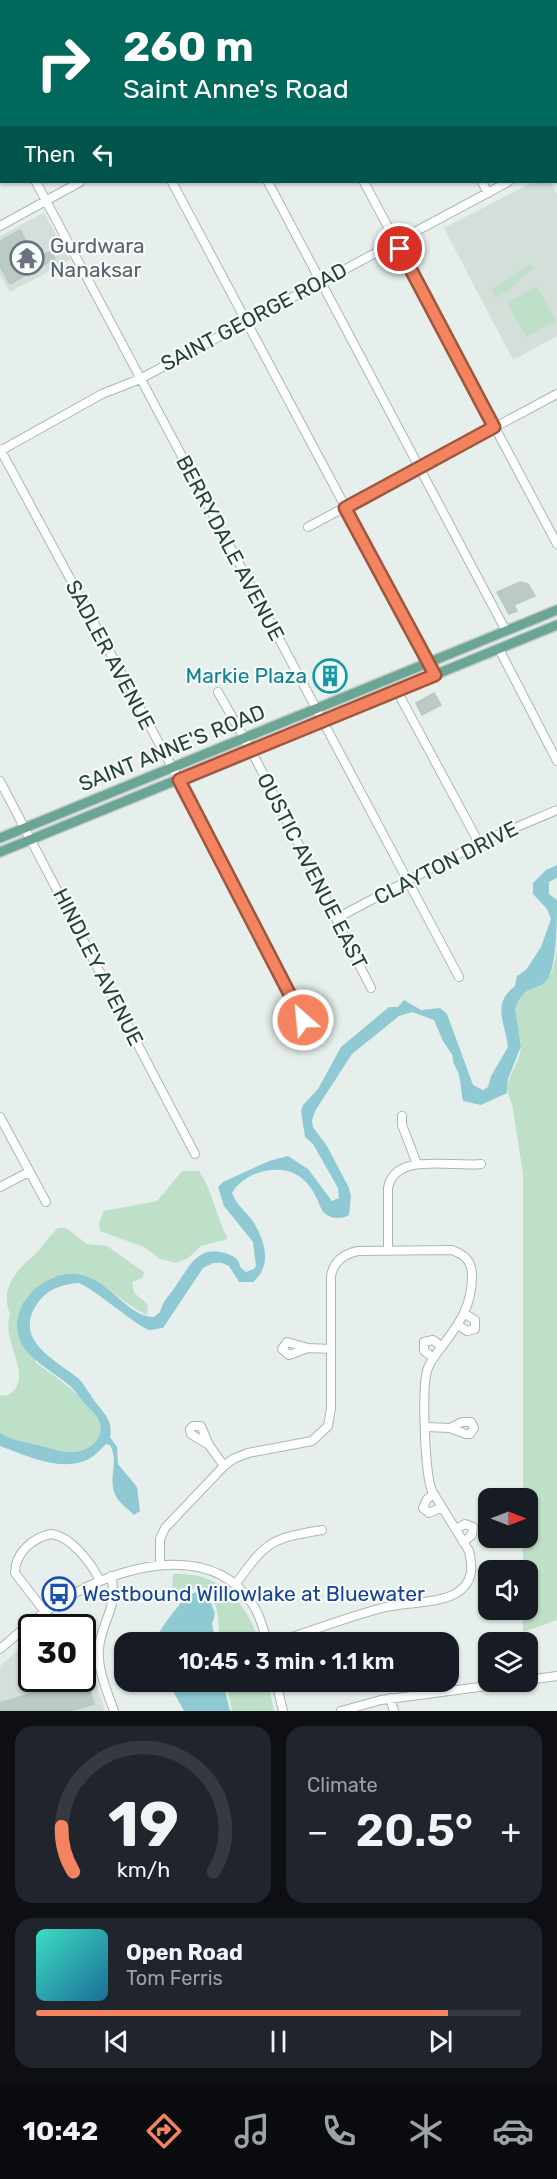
<!DOCTYPE html>
<html lang="en">
<head>
<meta charset="utf-8">
<style>
	body { margin:0; font-family:Rubik,sans-serif; background:#20242c; color:#f1f3f6; height:100vh; display:flex; flex-direction:column; font-size:22px; white-space:nowrap }
	* { box-sizing:border-box; margin:0 }
	p { font-size:20px; color:#9ea1a6 }
	.icon { flex:none; width:33px; height:33px; fill:none; stroke:currentColor; stroke-width:2; stroke-linecap:round; stroke-linejoin:round }
	.map { position:relative; height:1711px; overflow:hidden }
	.panel { display:flex; flex-direction:column; gap:15px; padding:15px; background:#0d0f14; flex:1 }
	.panel>* { flex:none }
	.hud { position:absolute; left:0px; top:0px; width:558px; height:183px; box-shadow:0 2px 4px #0004; background:#00695c; color:#fff; overflow:hidden }
	.needle { width:39px; rotate:90deg }
	.fabs { position:absolute; left:478px; top:1488px; display:grid; gap:12px }
	.fabs a { display:grid; place-items:center; width:60px; height:60px; border-radius:12px; background:#171b24; box-shadow:0 2px 4px #0004; font-size:30px }
	.speed { position:absolute; left:18px; top:1614px; display:flex; gap:12px; font-size:30px; font-weight:700; text-align:center }
	.speed>* { display:grid; place-content:center; width:78px; height:78px; border-radius:50%; background:#171b24; box-shadow:0 2px 4px #0004; line-height:1 }
	.speed .limit { border:3px solid #111; border-radius:9px; background:#fff; color:#111 }
	.pin { position:absolute; display:grid; place-items:center; width:51px; height:51px; color:#fff; margin:-26px; border:3px solid #fff; border-radius:50%; box-shadow:0 2px 6px #0007 }
	.me { position:absolute; width:66px; margin:-33px; rotate:333deg; stroke-linejoin:round; filter:drop-shadow(0 0 4px #0008) }
	.turn { display:flex; align-items:center; gap:21px; height:126px; padding:0 24px; font-size:27px }
	.turn .icon { width:78px; height:78px; stroke-width:2.5 }
	.turn b { display:block; font-size:42px; line-height:51px }
	.then { display:flex; align-items:center; height:57px; padding:0 24px; background:#0003; gap:12px; font-size:22px }
	.big { font-size:45px; font-weight:600; line-height:1.1 }
	.panel .tile { flex:1; display:flex; flex-direction:column; justify-content:center; gap:9px; min-width:0; padding:0 21px; border-radius:18px; background:#20242c }
	.panel .dial { align-items:center; gap:0 }
	.dial svg { height:156px; overflow:visible; fill:none; stroke:#363941; stroke-width:7; stroke-linecap:round; text-anchor:middle }
	.dial text { fill:#f1f3f6; stroke:none }
	.song { display:flex; align-items:center; gap:18px }
	.cover { width:72px; height:72px; border-radius:9px; background:linear-gradient(135deg,hsl(170 70% 55%),hsl(200 70% 35%)) }
	.played { height:6px; border-radius:3px; background:linear-gradient(90deg,#f4845f 85%,#363941 85%) }
	.keys { display:flex; justify-content:space-around; direction:ltr }
	.heat { display:flex; justify-content:space-between; align-items:center; font-size:33px; direction:ltr }
	.panel .tiles { flex:1; display:grid; gap:15px; grid-template-columns:1fr 1fr }
	.tile:last-child { grid-column:span 2 }
	.trip { position:absolute; left:114px; top:1632px; width:345px; height:60px; border-radius:18px; background:#171b24; box-shadow:0 2px 4px #0004; font-weight:600; line-height:60px; text-align:center }
	.menu { display:flex; height:96px; justify-content:space-around; align-items:center; background:#090b0e; color:#9ea1a6 }
	.menu .icon { width:42px; height:42px }
	.menu .on { color:#f4845f }
	.menu b { font-size:27px; color:#f1f3f6 }
	.map>svg:first-child { display:block }
	.built { fill:#d4dfda }
	.green { fill:#bfe0c8 }
	.water { fill:#8ec9d4 }
	.building { fill:#bbcac4; stroke:#b8c9c2; stroke-width:1.5 }
	.lines { fill:none; stroke-linecap:round; stroke-linejoin:round }
	.minor-casing { stroke:#a8b8b2; stroke-width:10 }
	.major-casing { stroke:#c2cac8; stroke-width:12 }
	.minor { stroke:#fff; stroke-width:8 }
	.major { stroke:#6aa596; stroke-width:9 }
	.route-casing { stroke:#9f563e; stroke-width:15 }
	.route { stroke:#f4845f; stroke-width:10 }
	.labels { text-anchor:middle; stroke-width:4.5; stroke-linejoin:round; paint-order:stroke }
	.worship-label { font-size:21px; fill:#5b616d; stroke:#f7fbf9; text-anchor:start }
	.street-label { font-size:21px; fill:#24423a; stroke:#f7fbf9 }
	.culture-label { font-size:21px; fill:#0d838f; stroke:#f7fbf9; text-anchor:end }
	.transit-label { font-size:21px; fill:#164399; stroke:#f7fbf9; text-anchor:start }
</style>
</head>
<body>
<div class="map">
<svg width="557" height="1711" viewBox="0 0 557 1711">
	<rect width="100%" height="100%" fill="#e6efeb"/>
	<path class="built" d="M533 182H550L557 194V336L513 360 444 228Z
		M44 213 70 260 10 292 0 275V236Z
		M31 1639 32 1678H82L83 1641 105 1711H0V1666Z"/>
	<path class="green" d="M531 264 533 268 509 290 496 297 491 289Z
		M537 286 556 321 526 337 507 303Z
		M557 949V1620L523 1632V1610H528V1570H523V1538H528V1498H523V1174L512 1104C499 1078 520 1070 521 1046 521 1034 514 1022 515 1009 525 981 539 992 549 977 554 970 555 958 557 949Z
		M182 1171H199C213 1191 216 1217 228 1239L201 1246 188 1258 176 1263 160 1259 144 1247 100 1231 99 1223 104 1211 157 1201Z
		M58 1228H66L87 1244 107 1246 144 1272 143 1277 133 1282C131 1296 141 1296 148 1305L147 1315C126 1306 112 1289 92 1278 73 1267 37 1283 25 1300L36 1363C55 1376 71 1387 86 1404 91 1410 97 1415 100 1422 102 1428 101 1435 97 1440 80 1461 54 1448 35 1444 23 1441 11 1440 0 1433V1395L6 1396C38 1379 0 1344 10 1314 0 1289 15 1272 32 1257 42 1248 48 1237 58 1228Z
		M173 1574C182 1574 193 1574 202 1577 232 1586 251 1614 259 1642H220C218 1622 220 1603 204 1587 185 1588 187 1595 175 1603L172 1589Z
		M226 1682H268L274 1711H232Z"/>
	<path class="water" d="M557 865V878L549 882V894L557 900C557 921 557 962 548 979 536 993 525 982 515 1009L521 1046 508 1079 507 1093 481 1105 463 1101C461 1092 461 1084 459 1075 457 1068 452 1064 453 1056L443 1041 434 1020 412 1012 399 1016 352 1054 315 1111 312 1121 313 1127 327 1146 349 1188 351 1196 349 1215C343 1219 333 1219 327 1215 320 1211 319 1201 315 1195 303 1172 284 1166 261 1172 251 1174 236 1184 232 1193 236 1204 245 1211 252 1220 265 1240 273 1265 253 1282H239L229 1266 222 1263H213L203 1268 163 1328C159 1328 154 1330 150 1330 140 1329 96 1290 79 1283 63 1284 50 1288 39 1301 10 1340 56 1360 79 1379 84 1384 86 1389 90 1394 99 1410 114 1417 110 1437L117 1447 118 1464 137 1487 140 1511 134 1515C129 1510 121 1504 117 1498 106 1481 120 1461 110 1445L106 1444C100 1450 93 1458 84 1461 57 1471 25 1455 0 1446V1433C11 1440 22 1441 34 1444 53 1448 79 1461 96 1441 100 1436 102 1430 100 1424 98 1416 92 1411 87 1406 80 1399 76 1391 69 1385 45 1365 4 1349 21 1308 27 1293 43 1281 58 1276 104 1262 121 1317 154 1317L160 1312C164 1298 170 1296 177 1284 191 1264 199 1244 228 1254 235 1257 239 1259 240 1267L246 1272 254 1269 256 1266 253 1242 224 1206 218 1187 223 1182 269 1161 288 1156 308 1169 332 1201 339 1198 338 1188 313 1144 305 1137 301 1111 303 1105 318 1089 341 1047 389 1007H398L404 1000 421 1010 440 1008 447 1014 473 1085 483 1090 488 1087 491 1076 508 1047C505 1021 491 1005 515 986L517 976 526 970 541 947 551 919 547 909 533 894V883L546 870Z
		M200 1591 209 1598 215 1614 212 1624 216 1642H156C158 1628 178 1609 186 1595Z
		M168 1682H223L230 1711H184Z"/>
	<path class="building" d="M20 230 31 250 37 247 41 256 51 251 55 259 10 284 0 266V241Z
		M520 582 528 584 535 596 514 605 517 611 509 614 497 592Z
		M338 660 347 679 322 691 313 673Z
		M434 693 441 705 422 715 416 703Z
		M82 1667 94 1704 70 1711H0V1703L39 1691 35 1678H82Z"/>
	<g class="lines">
		<defs>
			<path id="minor" d="M76 0 77 2
				M172 0V2
				M267 0 268 2
				M385 0 386 2
				M503 0 504 2
				M417 2 420 0
				M556 98 557 99
				M0 114 2 116
				M556 156 557 155
				M36 182 459 977
				M172 182 435 675
				M268 182 506 631
				M364 182 557 544
				M482 182 488 193
				M0 226 80 182
				M0 449 179 780 303 1020
				M0 451 102 394 140 379 508 182
				M308 527 557 394
				M499 649 557 761
				M397 691 479 843
				M218 692 251 750 371 988
				M0 781 195 1154
				M337 918 479 843 557 810
				M402 1116V1125L417 1164
				M0 1117 46 1202
				M0 1187 29 1172
				M388 1250V1188C395 1151 453 1168 481 1164
				M458 1325 467 1331 475 1329V1320L465 1314
				M308 1348 289 1355 282 1349 287 1342 308 1348 331 1349
				M434 1358 424 1351V1342L433 1340 442 1347
				M426 1427 450 1428 466 1434H470L474 1428 471 1422H462L450 1428
				M209 1445 191 1434 190 1429 193 1426H201L209 1445 224 1466
				M434 1494 427 1499 423 1508 429 1513 442 1507
				M456 1529 465 1524 473 1527 472 1535 463 1542
				M160 1564V1539L165 1528 224 1466 233 1459 248 1453 312 1441 328 1426 331 1408V1277C333 1261 344 1254 358 1251L452 1250C465 1255 472 1261 472 1276 472 1305 460 1323 443 1345 437 1353 431 1360 428 1368 421 1385 425 1474 432 1491L469 1551C473 1567 473 1582 458 1592 441 1604 404 1602 382 1608 347 1617 312 1631 277 1642
				M111 1576C119 1608 102 1619 99 1648 97 1669 107 1691 114 1711
				M235 1585C267 1541 269 1539 322 1530
				M45 1612 15 1573C15 1553 32 1538 51 1534 71 1536 92 1564 100 1581
				M0 1649C24 1628 49 1607 77 1592 131 1563 217 1543 255 1608 261 1619 264 1631 267 1642
				M528 1680 557 1676
				M276 1682 283 1711
				M390 1698 394 1711
				M341 1711 381 1700 518 1682"/>
			<path id="major" d="M0 838 557 610
				M0 852 557 625"/>
		</defs>
		<use href="#minor" class="minor-casing"/>
		<use href="#major" class="major-casing"/>
		<use href="#minor" class="minor"/>
		<use href="#major" class="major"/>
	</g>
	<g class="lines">
		<defs>
			<path id="route" d="M303 1020 179 780 435 675 345 508 494 427 400 249"/>
		</defs>
		<use href="#route" class="route-casing"/>
		<use href="#route" class="route"/>
	</g>
	<defs>
		<symbol id="temple-ring" viewBox="-11 -11 22 22"><circle r="9.5" fill="#f7fbf9" stroke="#6b7280" stroke-width="1.5"/><path d="M0-6L5-2H3V0L6.5 2.5H4V6H1.5V3h-3V6H-4V2.5H-6.5L-3 0V-2H-5Z" fill="#6b7280"/></symbol>
		<symbol id="building-ring" viewBox="-11 -11 22 22"><circle r="9.5" fill="#f7fbf9" stroke="#0f9aa8" stroke-width="1.5"/><path d="M-4-6H4V6H1V3H-1V6H-4ZM-2.5-4.3h1.7v1.8h-1.7ZM.8-4.3h1.7v1.8H.8ZM-2.5-1h1.7V.8h-1.7ZM.8-1h1.7V.8H.8Z" fill="#0f9aa8"/></symbol>
		<symbol id="bus-ring" viewBox="-11 -11 22 22"><circle r="9.5" fill="#f7fbf9" stroke="#1a4fb4" stroke-width="1.5"/><path d="M-5-6H5V4H4V6H2V4H-2V6H-4V4H-5ZM-3.5-4V0h7V-4ZM-3.5 1.2v1.5H-2V1.2ZM2 1.2v1.5H3.5V1.2Z" fill="#1a4fb4"/></symbol>
	</defs>
	<g fill-rule="evenodd">
		<use href="#temple-ring" x="8" y="239" width="38" height="38"/>
		<use href="#building-ring" x="311" y="657" width="38" height="38"/>
		<use href="#bus-ring" x="40" y="1575" width="38" height="38"/>
	</g>
	<g class="labels">
		<g class="worship-label">
			<text x="50" y="253">Gurdwara<tspan x="50" dy="24">Nanaksar</tspan></text>
		</g>
		<g class="street-label">
			<text transform="translate(254 317) rotate(-28)" y="7">SAINT GEORGE ROAD</text>
			<text transform="translate(230 548) rotate(62)" y="7">BERRYDALE AVENUE</text>
			<text transform="translate(110 655) rotate(62)" y="7">SADLER AVENUE</text>
			<text transform="translate(172 748) rotate(-22)" y="7">SAINT ANNE'S ROAD</text>
			<text transform="translate(446 863) rotate(-27)" y="7">CLAYTON DRIVE</text>
			<text transform="translate(312 871) rotate(63)" y="7">OUSTIC AVENUE EAST</text>
			<text transform="translate(98 967) rotate(63)" y="7">HINDLEY AVENUE</text>
		</g>
		<g class="culture-label">
			<text x="307" y="683">Markie Plaza</text>
		</g>
		<g class="transit-label">
			<text x="82" y="1601">Westbound Willowlake at Bluewater</text>
		</g>
	</g>
</svg>
<div class="fabs">
<a><svg class="needle" viewBox="-14 -14 28 28"><path d="M0-13l5 13h-10z" fill="#e53935"/><path d="M0 13l5-13h-10z" fill="#9ea1a6"/></svg></a>
<a><svg class="icon" aria-label="sound" viewBox="0 0 24 24"><path d="M4 9h4l5-4v14l-5-4H4zM17 9q2 3 0 6"/></svg></a>
<a><svg class="icon" aria-label="layers" viewBox="0 0 24 24"><path d="M12 4l9 5-9 5-9-5zM3 14l9 5 9-5"/></svg></a>
</div>
<div class="speed"><div class="limit">30</div></div>
<div class="pin" style="left:400px;top:249px;background:#d93025"><svg class="icon" aria-label="arrive" viewBox="0 0 24 24"><path d="M6 21V4h12l-3 4 3 4H6"/></svg></div>
<svg class="me" style="left:303px;top:1020px" viewBox="-20 -20 40 40"><circle r="17" fill="#f4845f" stroke="#fff" stroke-width="3"/><path d="M0-11L8 9 0 5-8 9z" fill="#fff"/></svg>
<div class="trip">10:45 · 3 min · 1.1 km</div>
<div class="hud">
<div class="turn"><svg class="icon" aria-label="right" viewBox="0 0 24 24"><path d="M7 20v-9h11M14 6l5 5-5 5"/></svg><div><b>260 m</b>Saint Anne's Road</div></div>
<div class="then">Then<svg class="icon" aria-label="left" viewBox="0 0 24 24"><path d="M17 20v-9H6M10 6l-5 5 5 5"/></svg></div>
</div>
</div>
<section class="panel">
<div class="tiles">
<div class="tile dial"><svg viewBox="0 0 100 80">
<path d="M14 69A42 42 0 1 1 86 69"/>
<path d="M14 69A42 42 0 0 1 8 46" stroke="#f4845f"/>
<text x="50" y="56" font-size="32" font-weight="700">19</text>
<text x="50" y="72" font-size="11">km/h</text>
</svg></div>
<div class="tile"><p>Climate</p>
<div class="heat"><a>−</a><b class="big">20.5°</b><a>+</a></div>
</div>
<div class="tile">
<div class="song"><i class="cover"></i><div><b>Open Road</b><p>Tom Ferris</p></div></div>
<div class="played"></div>
<div class="keys"><svg class="icon" aria-label="previous" viewBox="0 0 24 24"><path d="M18 5L8 12l10 7zM5 5v14"/></svg><svg class="icon" aria-label="pause" viewBox="0 0 24 24"><path d="M8 5v14M16 5v14"/></svg><svg class="icon" aria-label="next" viewBox="0 0 24 24"><path d="M6 5l10 7-10 7zM19 5v14"/></svg></div>
</div>
</div>
</section>
<nav class="menu">
<b>10:42</b>
<svg class="icon on" aria-label="directions" viewBox="0 0 24 24"><path d="M12 3l9 9-9 9-9-9zM9 14v-3h6M13 9l2 2-2 2"/></svg>
<svg class="icon" aria-label="music" viewBox="0 0 24 24"><path d="M9 18V5l10-2v13"/><circle cx="6" cy="18" r="3"/><circle cx="16" cy="16" r="3"/></svg>
<svg class="icon" aria-label="phone" viewBox="0 0 24 24"><path d="M5 4h4l2 5-3 2q2 4 5 5l2-3 5 2v4C11 20 4 13 5 4z"/></svg>
<svg class="icon" aria-label="climate" viewBox="0 0 24 24"><path d="M12 3v18M4 7l16 10M4 17L20 7"/></svg>
<svg class="icon" aria-label="car" viewBox="0 0 24 24"><path d="M5 17H2v-5l4-1 3-4h7l3 4 3 1v5h-3M9 17h6M6 11h13"/><circle cx="7" cy="17" r="2"/><circle cx="17" cy="17" r="2"/></svg>
</nav>
</body>
</html>
